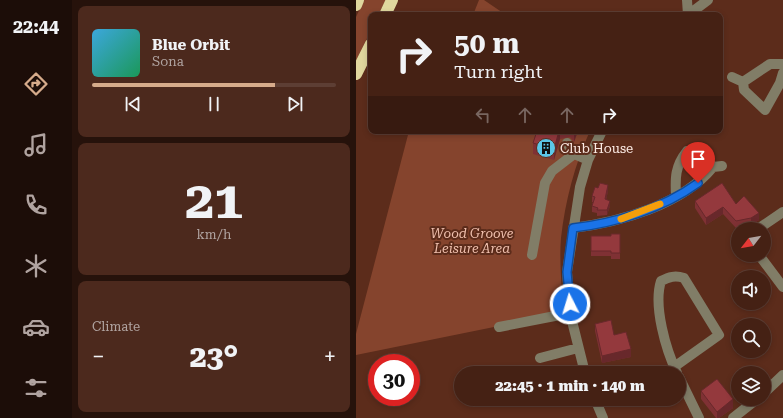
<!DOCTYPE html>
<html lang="en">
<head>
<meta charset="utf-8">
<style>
	body { margin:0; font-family:"Roboto Serif",serif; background:#4c291d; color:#f1f3f6; height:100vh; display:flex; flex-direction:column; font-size:15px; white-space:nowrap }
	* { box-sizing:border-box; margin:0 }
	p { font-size:13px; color:#b0a3a0 }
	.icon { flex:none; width:22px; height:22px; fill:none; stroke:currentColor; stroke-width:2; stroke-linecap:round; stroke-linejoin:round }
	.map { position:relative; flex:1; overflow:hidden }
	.sheet { display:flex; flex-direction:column; gap:6px; padding:6px; background:#26120b; width:284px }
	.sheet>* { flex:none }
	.top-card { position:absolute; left:12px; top:12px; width:355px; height:122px; border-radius:8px; box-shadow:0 2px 6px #0003,0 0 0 1px #5d3e34; background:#452114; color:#f1f3f6; overflow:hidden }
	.needle { width:26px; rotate:239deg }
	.fabs { position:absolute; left:375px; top:222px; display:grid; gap:8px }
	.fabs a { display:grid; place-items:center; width:40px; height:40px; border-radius:50%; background:#452114; box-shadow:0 2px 6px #0003,0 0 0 1px #5d3e34; font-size:20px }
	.speed { position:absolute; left:12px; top:354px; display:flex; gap:8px; font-size:20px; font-weight:700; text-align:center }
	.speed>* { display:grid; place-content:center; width:52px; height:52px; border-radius:50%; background:#452114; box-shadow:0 2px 6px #0003,0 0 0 1px #5d3e34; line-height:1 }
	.speed .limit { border:6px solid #d22; background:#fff; color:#111 }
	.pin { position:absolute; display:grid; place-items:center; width:34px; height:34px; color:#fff; margin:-41px -17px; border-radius:50% 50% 50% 0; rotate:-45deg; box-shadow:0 0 4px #0007 }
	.pin .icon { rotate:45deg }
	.me { position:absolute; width:44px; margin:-22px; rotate:355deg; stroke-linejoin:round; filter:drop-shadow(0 0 3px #0008) }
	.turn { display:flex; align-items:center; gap:14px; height:84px; padding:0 20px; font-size:18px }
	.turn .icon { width:52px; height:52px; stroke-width:2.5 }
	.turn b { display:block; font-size:28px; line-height:34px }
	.lanes { display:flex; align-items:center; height:38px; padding:0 20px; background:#0003; justify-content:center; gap:20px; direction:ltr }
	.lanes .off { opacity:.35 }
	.big { font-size:30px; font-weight:800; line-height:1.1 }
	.sheet .widget { flex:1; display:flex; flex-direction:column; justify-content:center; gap:6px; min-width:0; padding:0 14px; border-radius:8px; background:#4c291d }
	.sheet .dial { align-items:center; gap:0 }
	.dial b { font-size:52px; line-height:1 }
	.song { display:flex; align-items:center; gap:12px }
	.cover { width:48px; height:48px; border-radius:6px; background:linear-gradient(135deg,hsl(200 70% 55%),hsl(150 70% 35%)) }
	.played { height:4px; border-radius:2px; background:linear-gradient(90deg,#d6ab8b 75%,#5d3e34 75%) }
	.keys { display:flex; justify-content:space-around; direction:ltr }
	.heat { display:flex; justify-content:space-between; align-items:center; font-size:22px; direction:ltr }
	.trip { position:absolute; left:98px; top:366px; width:232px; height:40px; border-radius:20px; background:#452114; box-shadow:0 2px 6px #0003,0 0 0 1px #5d3e34; font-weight:800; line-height:40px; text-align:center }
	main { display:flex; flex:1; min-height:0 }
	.tab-bar { display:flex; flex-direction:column; width:72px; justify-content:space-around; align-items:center; background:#1c0d08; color:#b0a3a0 }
	.tab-bar .icon { width:28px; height:28px }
	.tab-bar .active { color:#d6ab8b }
	.tab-bar b { font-size:18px; color:#f1f3f6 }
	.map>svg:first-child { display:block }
	.green { fill:#85442d }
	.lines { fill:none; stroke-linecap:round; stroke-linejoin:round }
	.minor { stroke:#817d67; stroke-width:10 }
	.highway { stroke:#e0d79e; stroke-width:12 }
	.wall { fill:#7f3134 }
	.shaded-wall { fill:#68282b }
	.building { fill:#94393d; stroke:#68282b }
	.route-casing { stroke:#114b97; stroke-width:10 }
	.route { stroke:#1a73e8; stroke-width:7 }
	.slow { stroke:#f59e0b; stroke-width:7 }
	.labels { text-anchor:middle; stroke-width:4; stroke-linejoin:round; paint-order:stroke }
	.poi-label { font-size:13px; fill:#fceae3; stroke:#5c2c1b; text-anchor:start }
	.park-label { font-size:13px; font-style:italic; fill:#efbfad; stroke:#5c2c1b }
</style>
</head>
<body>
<main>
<nav class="tab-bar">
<b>22:44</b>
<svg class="icon active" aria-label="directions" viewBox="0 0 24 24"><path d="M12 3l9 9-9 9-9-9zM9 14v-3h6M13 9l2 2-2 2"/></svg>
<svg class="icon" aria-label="music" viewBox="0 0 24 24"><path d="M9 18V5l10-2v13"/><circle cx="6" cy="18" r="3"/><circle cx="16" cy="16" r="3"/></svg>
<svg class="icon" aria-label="phone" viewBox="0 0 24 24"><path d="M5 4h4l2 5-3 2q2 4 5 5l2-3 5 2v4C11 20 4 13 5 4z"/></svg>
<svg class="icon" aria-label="climate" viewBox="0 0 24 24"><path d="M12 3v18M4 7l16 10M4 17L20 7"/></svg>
<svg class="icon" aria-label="car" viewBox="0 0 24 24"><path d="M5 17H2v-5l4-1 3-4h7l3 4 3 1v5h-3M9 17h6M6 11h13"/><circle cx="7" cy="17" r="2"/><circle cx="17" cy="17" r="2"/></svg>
<svg class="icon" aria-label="filters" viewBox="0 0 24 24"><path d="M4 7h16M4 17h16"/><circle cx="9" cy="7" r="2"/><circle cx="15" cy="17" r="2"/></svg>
</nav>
<section class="sheet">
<div class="widget">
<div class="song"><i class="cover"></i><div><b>Blue Orbit</b><p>Sona</p></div></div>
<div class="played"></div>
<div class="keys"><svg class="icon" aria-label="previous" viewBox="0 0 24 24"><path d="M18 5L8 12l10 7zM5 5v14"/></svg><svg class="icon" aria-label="pause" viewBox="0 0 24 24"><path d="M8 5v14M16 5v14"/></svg><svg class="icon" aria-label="next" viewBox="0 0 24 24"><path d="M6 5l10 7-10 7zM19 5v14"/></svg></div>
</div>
<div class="widget dial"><b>21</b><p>km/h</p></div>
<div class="widget"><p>Climate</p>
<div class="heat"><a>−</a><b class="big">23°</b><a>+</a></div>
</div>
</section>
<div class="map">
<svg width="427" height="418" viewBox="0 0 427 418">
	<rect width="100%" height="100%" fill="#5c2c1b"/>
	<path class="green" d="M8 0H30L22 15H15V30L0 61V17Z
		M123 0H128L150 15H117Z
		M53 131H234C219 163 209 202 205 238 203 261 206 287 207 311L172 320 0 355V334Z"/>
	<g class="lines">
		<path class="minor" d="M331 0 332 15
			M332 15 352 0
			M376 77 387 82 388 90 409 110 424 83 427 73
			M387 82 414 64H427
			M211 143 218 154 232 160
			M331 151C343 151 350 157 357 167
			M320 196C319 178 319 166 331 151
			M217 228C264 222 326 205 357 167L366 166
			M402 229 427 212
			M176 255 189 183 196 171 218 154
			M403 255 427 287
			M143 327 214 313
			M184 358 222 348
			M318 367 363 335 328 278C319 275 313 277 305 281 297 306 310 350 321 373
			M229 373 214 313 211 272 224 187 232 160 246 131
			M323 377 343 418
			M408 393 427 375
			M239 399 247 418
			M377 418 401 399"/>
		<path class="highway" d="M0 5 2 0
			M29 15 36 0
			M0 74 15 44"/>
	</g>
	<path class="wall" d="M181 131H222L218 142 214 137 204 139 198 160 177 154V143Z
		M252 191 250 200 254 206 251 215 241 216V213L236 212V206L237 202H236V196Z
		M339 201 380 204 403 220 395 225 380 228 367 214 350 225 339 208Z
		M264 234V259H255V256H235V236H255Z
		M239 324 258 335 275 357 246 363 239 331Z
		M345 391 377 408 363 418H360L345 399Z"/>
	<path class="shaded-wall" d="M203 131H204V139L198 160V149Z
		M218 131H222L218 142Z
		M252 185V191L249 205V199Z
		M254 201V206L251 215V210Z
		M367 207V214L350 225V218Z
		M403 213V220L395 225V218Z
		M275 349V357L246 363V356Z
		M377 399V408L363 418H361V412Z"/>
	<path class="building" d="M181 131H203L198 149 177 143Z
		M244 183 252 185 249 199 254 201 251 210H241L242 208 236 206 239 197 236 196 239 187 242 188Z
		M366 183 380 204 388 196 403 213 395 218 380 221 367 207 350 218 339 201Z
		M255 234H264V253H255V251H235V236H255Z
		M255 320 258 335 270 332 275 349 246 356 239 324Z
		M361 379 377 399 361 412 345 391Z"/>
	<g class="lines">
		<defs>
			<path id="route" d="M214 304 211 272 217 228C260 223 306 209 342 183"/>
		</defs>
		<use href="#route" class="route-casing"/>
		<use href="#route" class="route"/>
		<path class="slow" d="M265 219 304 204"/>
	</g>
	<defs>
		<symbol id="building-disc" viewBox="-11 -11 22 22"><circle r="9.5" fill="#5cc7e8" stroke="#5c2c1b"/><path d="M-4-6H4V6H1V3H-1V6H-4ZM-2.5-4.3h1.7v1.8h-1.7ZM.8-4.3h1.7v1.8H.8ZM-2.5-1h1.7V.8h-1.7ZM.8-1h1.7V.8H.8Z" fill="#111"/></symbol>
	</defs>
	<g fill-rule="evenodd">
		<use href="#building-disc" x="179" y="137" width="22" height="22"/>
	</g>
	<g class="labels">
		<g class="poi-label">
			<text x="204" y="153">Club House</text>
		</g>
		<g class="park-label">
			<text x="116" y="238">Wood Groove<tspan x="116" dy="15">Leisure Area</tspan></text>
		</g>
	</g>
</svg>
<div class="fabs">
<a><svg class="needle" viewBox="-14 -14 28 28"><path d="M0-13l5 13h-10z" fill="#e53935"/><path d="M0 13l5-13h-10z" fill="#b0a3a0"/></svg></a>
<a><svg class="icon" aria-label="sound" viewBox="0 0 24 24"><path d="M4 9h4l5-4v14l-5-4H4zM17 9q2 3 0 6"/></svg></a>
<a><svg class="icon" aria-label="search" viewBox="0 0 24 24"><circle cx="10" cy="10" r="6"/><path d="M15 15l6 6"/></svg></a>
<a><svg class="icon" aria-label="layers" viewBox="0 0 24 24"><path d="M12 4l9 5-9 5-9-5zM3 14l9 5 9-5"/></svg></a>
</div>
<div class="speed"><div class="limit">30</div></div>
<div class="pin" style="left:342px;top:183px;background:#d93025"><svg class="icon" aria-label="arrive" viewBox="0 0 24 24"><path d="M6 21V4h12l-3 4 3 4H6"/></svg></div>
<svg class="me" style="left:214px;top:304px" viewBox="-20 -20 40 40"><circle r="17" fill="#1a73e8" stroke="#fff" stroke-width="3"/><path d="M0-11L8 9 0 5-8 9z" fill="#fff"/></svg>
<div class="trip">22:45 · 1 min · 140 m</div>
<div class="top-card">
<div class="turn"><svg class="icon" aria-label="right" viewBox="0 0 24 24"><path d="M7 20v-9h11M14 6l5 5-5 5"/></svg><div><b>50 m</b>Turn right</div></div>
<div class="lanes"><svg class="icon off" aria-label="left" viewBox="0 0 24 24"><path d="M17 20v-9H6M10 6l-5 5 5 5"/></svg><svg class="icon off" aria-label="ahead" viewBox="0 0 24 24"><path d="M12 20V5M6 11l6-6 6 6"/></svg><svg class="icon off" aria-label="ahead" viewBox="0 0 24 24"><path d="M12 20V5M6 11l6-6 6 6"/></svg><svg class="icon" aria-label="right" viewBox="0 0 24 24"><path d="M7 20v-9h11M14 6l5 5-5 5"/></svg></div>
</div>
</div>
</main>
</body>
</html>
